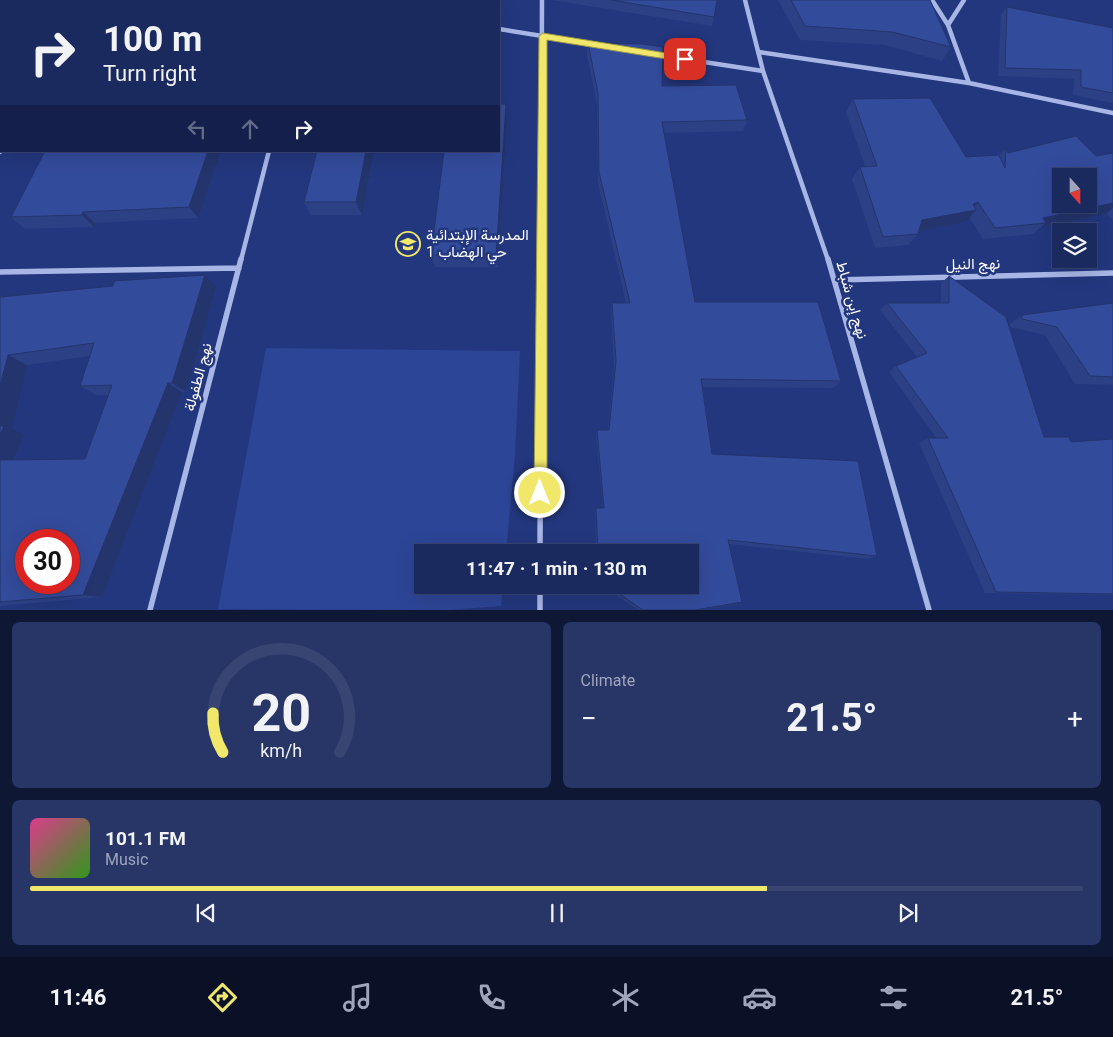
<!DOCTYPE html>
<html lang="en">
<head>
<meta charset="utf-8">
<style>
	body { margin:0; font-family:Roboto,Vazirmatn,sans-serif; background:#273567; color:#f1f3f6; height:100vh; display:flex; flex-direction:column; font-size:19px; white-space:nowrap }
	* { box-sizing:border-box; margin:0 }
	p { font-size:16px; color:#9fa6bc }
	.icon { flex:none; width:28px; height:28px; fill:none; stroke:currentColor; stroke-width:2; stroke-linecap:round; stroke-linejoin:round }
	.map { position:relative; height:610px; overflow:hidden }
	.sheet { display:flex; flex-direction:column; gap:12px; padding:12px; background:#0e1734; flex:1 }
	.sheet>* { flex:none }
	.banner { position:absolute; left:0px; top:0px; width:500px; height:152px; box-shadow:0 5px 20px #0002,0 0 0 1px #384573; background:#1a295e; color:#f1f3f6; overflow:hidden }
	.needle { width:32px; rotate:159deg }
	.controls { position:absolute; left:1052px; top:168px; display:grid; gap:10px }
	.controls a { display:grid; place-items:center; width:45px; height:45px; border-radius:0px; background:#1a295e; box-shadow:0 5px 20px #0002,0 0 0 1px #384573; font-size:25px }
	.speed { position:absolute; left:15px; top:529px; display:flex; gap:10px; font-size:25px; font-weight:700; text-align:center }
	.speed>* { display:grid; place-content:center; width:65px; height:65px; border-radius:50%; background:#1a295e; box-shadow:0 5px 20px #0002,0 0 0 1px #384573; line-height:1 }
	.speed .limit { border:8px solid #d22; background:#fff; color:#111 }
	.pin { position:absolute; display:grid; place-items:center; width:42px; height:42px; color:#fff; margin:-21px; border-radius:10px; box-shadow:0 2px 8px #0006 }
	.me { position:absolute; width:55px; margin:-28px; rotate:0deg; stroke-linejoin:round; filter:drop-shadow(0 0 4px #0008) }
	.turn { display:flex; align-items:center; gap:18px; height:105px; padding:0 20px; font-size:22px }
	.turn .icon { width:65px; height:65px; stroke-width:2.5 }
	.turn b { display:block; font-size:35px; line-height:42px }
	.lanes { display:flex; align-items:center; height:48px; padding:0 20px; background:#0003; justify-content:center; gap:25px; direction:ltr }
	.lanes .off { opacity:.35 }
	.big { font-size:38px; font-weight:700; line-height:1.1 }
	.sheet .card { flex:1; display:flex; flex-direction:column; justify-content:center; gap:8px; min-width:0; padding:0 18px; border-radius:8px; background:#273567 }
	.sheet .dial { align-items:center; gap:0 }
	.dial svg { height:130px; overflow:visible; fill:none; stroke:#384573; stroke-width:7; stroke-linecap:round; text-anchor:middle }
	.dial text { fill:#f1f3f6; stroke:none }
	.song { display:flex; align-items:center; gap:15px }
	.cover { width:60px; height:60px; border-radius:8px; background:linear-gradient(135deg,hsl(330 70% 55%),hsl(110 70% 35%)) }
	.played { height:5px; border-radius:2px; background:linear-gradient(90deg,#f1e86b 70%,#384573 70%) }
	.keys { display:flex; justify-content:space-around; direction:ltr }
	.heat { display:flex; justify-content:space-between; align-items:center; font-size:28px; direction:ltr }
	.sheet .tiles { flex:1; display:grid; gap:12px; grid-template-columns:1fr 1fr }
	.card:last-child { grid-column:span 2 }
	.trip { position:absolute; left:414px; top:544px; width:285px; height:50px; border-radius:0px; background:#1a295e; box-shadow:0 5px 20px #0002,0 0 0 1px #384573; font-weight:700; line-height:50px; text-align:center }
	.menu { display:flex; height:80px; justify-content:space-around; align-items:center; background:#0a1026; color:#9fa6bc }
	.menu .icon { width:35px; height:35px }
	.menu .active { color:#f1e86b }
	.menu b { font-size:22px; color:#f1f3f6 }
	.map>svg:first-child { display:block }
	.green { fill:#2d4596 }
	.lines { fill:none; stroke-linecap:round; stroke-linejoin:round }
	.street-far1 { stroke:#a8b6e6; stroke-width:4.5 }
	.street { stroke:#a8b6e6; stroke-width:5.5 }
	.wall { fill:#2c4085; fill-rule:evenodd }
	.shaded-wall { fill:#24346c }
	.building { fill:#334b9b; stroke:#24346c; fill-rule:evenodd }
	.route { fill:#f1e86b; stroke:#9d9746 }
	.labels { text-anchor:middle; stroke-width:5; stroke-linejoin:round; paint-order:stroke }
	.poi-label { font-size:15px; fill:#fff; stroke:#23377e; text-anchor:start }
	.street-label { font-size:15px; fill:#fff; stroke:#23377e }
</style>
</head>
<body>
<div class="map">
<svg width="1113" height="610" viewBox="0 0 1113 610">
	<rect width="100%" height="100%" fill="#23377e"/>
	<path class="green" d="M266 348 520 351 515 455 506 552H422V585H503L501 606 448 610 218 609Z"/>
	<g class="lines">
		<path class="street-far1" d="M317 0 325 1
			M745 0 763 71 828 260
			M932 0 948 25 969 83
			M948 25 964 0
			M499 29 592 44
			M759 52 969 83 1113 113
			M658 55 763 71
			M0 152 1 150
			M241 260 269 151
			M541 260 542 0"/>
		<path class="street" d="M828 259 929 610
			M0 272 239 268
			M835 280 1113 273
			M540 552 541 259
			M540 585V610
			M150 610 241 259"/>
	</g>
	<path class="wall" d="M552 0H717L712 26Z
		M778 0H930L951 47 942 61 885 45 800 40Z
		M1007 7 1113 28V103L1073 95 1074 79 998 76 1001 15Z
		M588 43 662 86 747 120 743 131 664 133 695 302 841 381 833 388 703 387 712 454 877 556 867 559 729 544 742 602 736 604 700 610H638L601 585H690V552H596L595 513 596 508H603L596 436 597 430H608L614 369 611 312 612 303H626L598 183 597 105 587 55Z
		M853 99 966 157 999 155 1006 148 1008 153 1096 156 1113 153V220L1106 214 1041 227 1033 234 983 239 969 217 965 222 919 231 918 234 908 245 875 248 852 179 860 167 865 166 846 112Z
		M506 104 507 119 498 267H435L431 255Z
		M221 151 198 218 95 223 94 227 25 229 11 217Z
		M317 151H374L362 215H311L304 202Z
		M949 276 1044 437 1071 442 1113 439V595L985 593 919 443 928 438H936L889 372 896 366 917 357 880 310 887 303H941V283Z
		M216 287 186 392H182L102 597 0 606V297ZM90 356 80 386 96 395H108L85 459 14 460 24 434 12 429 27 365Z
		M1113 303V385L1075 384 1045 335 1010 327V324L1022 315Z"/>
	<path class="shaded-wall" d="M275 0H285V1H275Z
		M0 91 1 92V114L0 116Z
		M506 104 507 119 498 267 496 255Z
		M208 151H221L198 218 189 207Z
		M366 151H374L362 215 356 202Z
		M978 202 969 212 976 210 965 222 912 232 922 220Z
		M1113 203V208L1106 214 1041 227 1046 223 1043 218Z
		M83 212 95 223 94 227 82 215Z
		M205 275 216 287 186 392 172 383Z
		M8 355 27 365 12 429 24 434 11 467 0 464V386Z
		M168 383 182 392 102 597 83 595Z"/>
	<path class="building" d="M0 0H275V1H1V88H0Z
		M611 0H717L714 17Z
		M791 0H930L951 47 892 32 805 26Z
		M1007 7 1113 28V93L1081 87V70L1005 68Z
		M588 43 642 44 663 47 662 86 736 85 747 120 662 122 695 302H818L841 381 701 379 712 454 858 461 877 556 728 540 742 602 695 610H643L606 585H690V552H598L596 508H604L597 430H609L616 361 612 303H630L599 172 598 93Z
		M930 98 966 157 999 155 1005 168 1006 148 1008 153 1076 136 1096 156 1113 153V203L1043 218 1046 223 995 228 978 202 973 204 976 210 922 220 918 234 883 237 860 167 877 166 853 99ZM1061 176H1089V204H1061Z
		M499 104H506L496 255H431L444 151H499Z
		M45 151H208L189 207 83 212 82 215 11 217Z
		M317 151H366L356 202H304Z
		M205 275 172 383H168L83 595 0 602V460L85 459 112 385 80 386 94 343 8 355 0 386V297L113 286 114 281ZM26 540H69V582H26Z
		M949 276 1006 317 1044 437H1069L1071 442 1113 439V594L996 592 928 438H948L896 366 927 353 887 303H949Z
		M1113 303V377L1090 376 1057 327 1022 319V315Z
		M0 426H4L0 435Z"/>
	<path class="route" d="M543 33 685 56 690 59 685 62 547 40V493L545 498 540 500 536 498 534 493 539 36Z"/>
	<defs>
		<symbol id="school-ring" viewBox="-11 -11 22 22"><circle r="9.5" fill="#23377e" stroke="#f1e86b" stroke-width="1.5"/><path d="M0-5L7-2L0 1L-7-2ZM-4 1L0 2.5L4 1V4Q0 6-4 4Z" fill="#f1e86b"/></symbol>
	</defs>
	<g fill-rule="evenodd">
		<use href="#school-ring" x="394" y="230" width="28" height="28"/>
	</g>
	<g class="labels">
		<g class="poi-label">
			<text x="426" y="240">المدرسة الإبتدائية<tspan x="426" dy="17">حي الهضاب 1</tspan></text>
		</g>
		<g class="street-label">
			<text transform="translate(973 264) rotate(-1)" y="5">نهج النيل</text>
			<text transform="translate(852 300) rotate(74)" y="5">نهج إبن شباط</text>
			<text transform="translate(198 377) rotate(-75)" y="5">نهج الطفولة</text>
		</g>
	</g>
</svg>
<div class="controls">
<a><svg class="needle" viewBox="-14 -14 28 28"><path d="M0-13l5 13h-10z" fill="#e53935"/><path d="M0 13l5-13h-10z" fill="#9fa6bc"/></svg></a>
<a><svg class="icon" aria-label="layers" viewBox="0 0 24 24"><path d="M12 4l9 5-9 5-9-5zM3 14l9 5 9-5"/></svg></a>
</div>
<div class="speed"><div class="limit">30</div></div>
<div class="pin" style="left:685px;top:59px;background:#d93025"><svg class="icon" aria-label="arrive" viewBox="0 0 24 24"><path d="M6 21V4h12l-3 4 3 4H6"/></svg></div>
<svg class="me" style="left:540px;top:493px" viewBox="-20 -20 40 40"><circle r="17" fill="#f1e86b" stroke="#fff" stroke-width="3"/><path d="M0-11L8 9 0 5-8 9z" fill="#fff"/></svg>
<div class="trip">11:47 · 1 min · 130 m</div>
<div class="banner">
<div class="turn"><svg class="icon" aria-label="right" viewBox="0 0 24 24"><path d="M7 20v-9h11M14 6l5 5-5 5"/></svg><div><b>100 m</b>Turn right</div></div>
<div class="lanes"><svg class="icon off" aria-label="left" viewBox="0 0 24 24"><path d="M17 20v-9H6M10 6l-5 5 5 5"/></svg><svg class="icon off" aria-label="ahead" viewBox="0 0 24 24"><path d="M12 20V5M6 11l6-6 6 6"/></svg><svg class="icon" aria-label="right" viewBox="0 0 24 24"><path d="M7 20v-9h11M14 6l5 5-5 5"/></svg></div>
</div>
</div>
<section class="sheet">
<div class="tiles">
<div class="card dial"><svg viewBox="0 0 100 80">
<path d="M14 69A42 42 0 1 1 86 69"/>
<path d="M14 69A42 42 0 0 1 8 45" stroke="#f1e86b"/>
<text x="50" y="56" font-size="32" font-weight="700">20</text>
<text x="50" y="72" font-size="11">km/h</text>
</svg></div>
<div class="card"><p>Climate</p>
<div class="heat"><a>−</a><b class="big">21.5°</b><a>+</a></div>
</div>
<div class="card">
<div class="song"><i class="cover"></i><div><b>101.1 FM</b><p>Music</p></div></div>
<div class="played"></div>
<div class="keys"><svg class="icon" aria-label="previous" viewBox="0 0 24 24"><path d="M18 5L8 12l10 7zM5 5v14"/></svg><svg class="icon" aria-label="pause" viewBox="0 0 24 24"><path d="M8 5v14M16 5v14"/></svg><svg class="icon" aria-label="next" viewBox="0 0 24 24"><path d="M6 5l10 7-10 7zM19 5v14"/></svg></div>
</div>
</div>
</section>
<nav class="menu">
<b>11:46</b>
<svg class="icon active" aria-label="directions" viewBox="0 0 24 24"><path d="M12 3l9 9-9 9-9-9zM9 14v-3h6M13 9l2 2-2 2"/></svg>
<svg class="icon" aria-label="music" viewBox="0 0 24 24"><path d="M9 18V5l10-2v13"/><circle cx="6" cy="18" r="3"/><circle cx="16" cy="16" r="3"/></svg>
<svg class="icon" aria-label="phone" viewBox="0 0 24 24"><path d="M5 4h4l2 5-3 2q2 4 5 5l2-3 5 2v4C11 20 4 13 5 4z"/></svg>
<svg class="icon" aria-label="climate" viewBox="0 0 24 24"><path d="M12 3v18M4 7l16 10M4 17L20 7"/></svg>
<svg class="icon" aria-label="car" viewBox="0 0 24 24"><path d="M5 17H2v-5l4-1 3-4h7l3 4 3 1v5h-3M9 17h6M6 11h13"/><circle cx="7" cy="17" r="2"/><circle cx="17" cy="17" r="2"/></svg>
<svg class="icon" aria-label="filters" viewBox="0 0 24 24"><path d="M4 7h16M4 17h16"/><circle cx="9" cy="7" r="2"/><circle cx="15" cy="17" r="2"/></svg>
<b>21.5°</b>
</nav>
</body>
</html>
